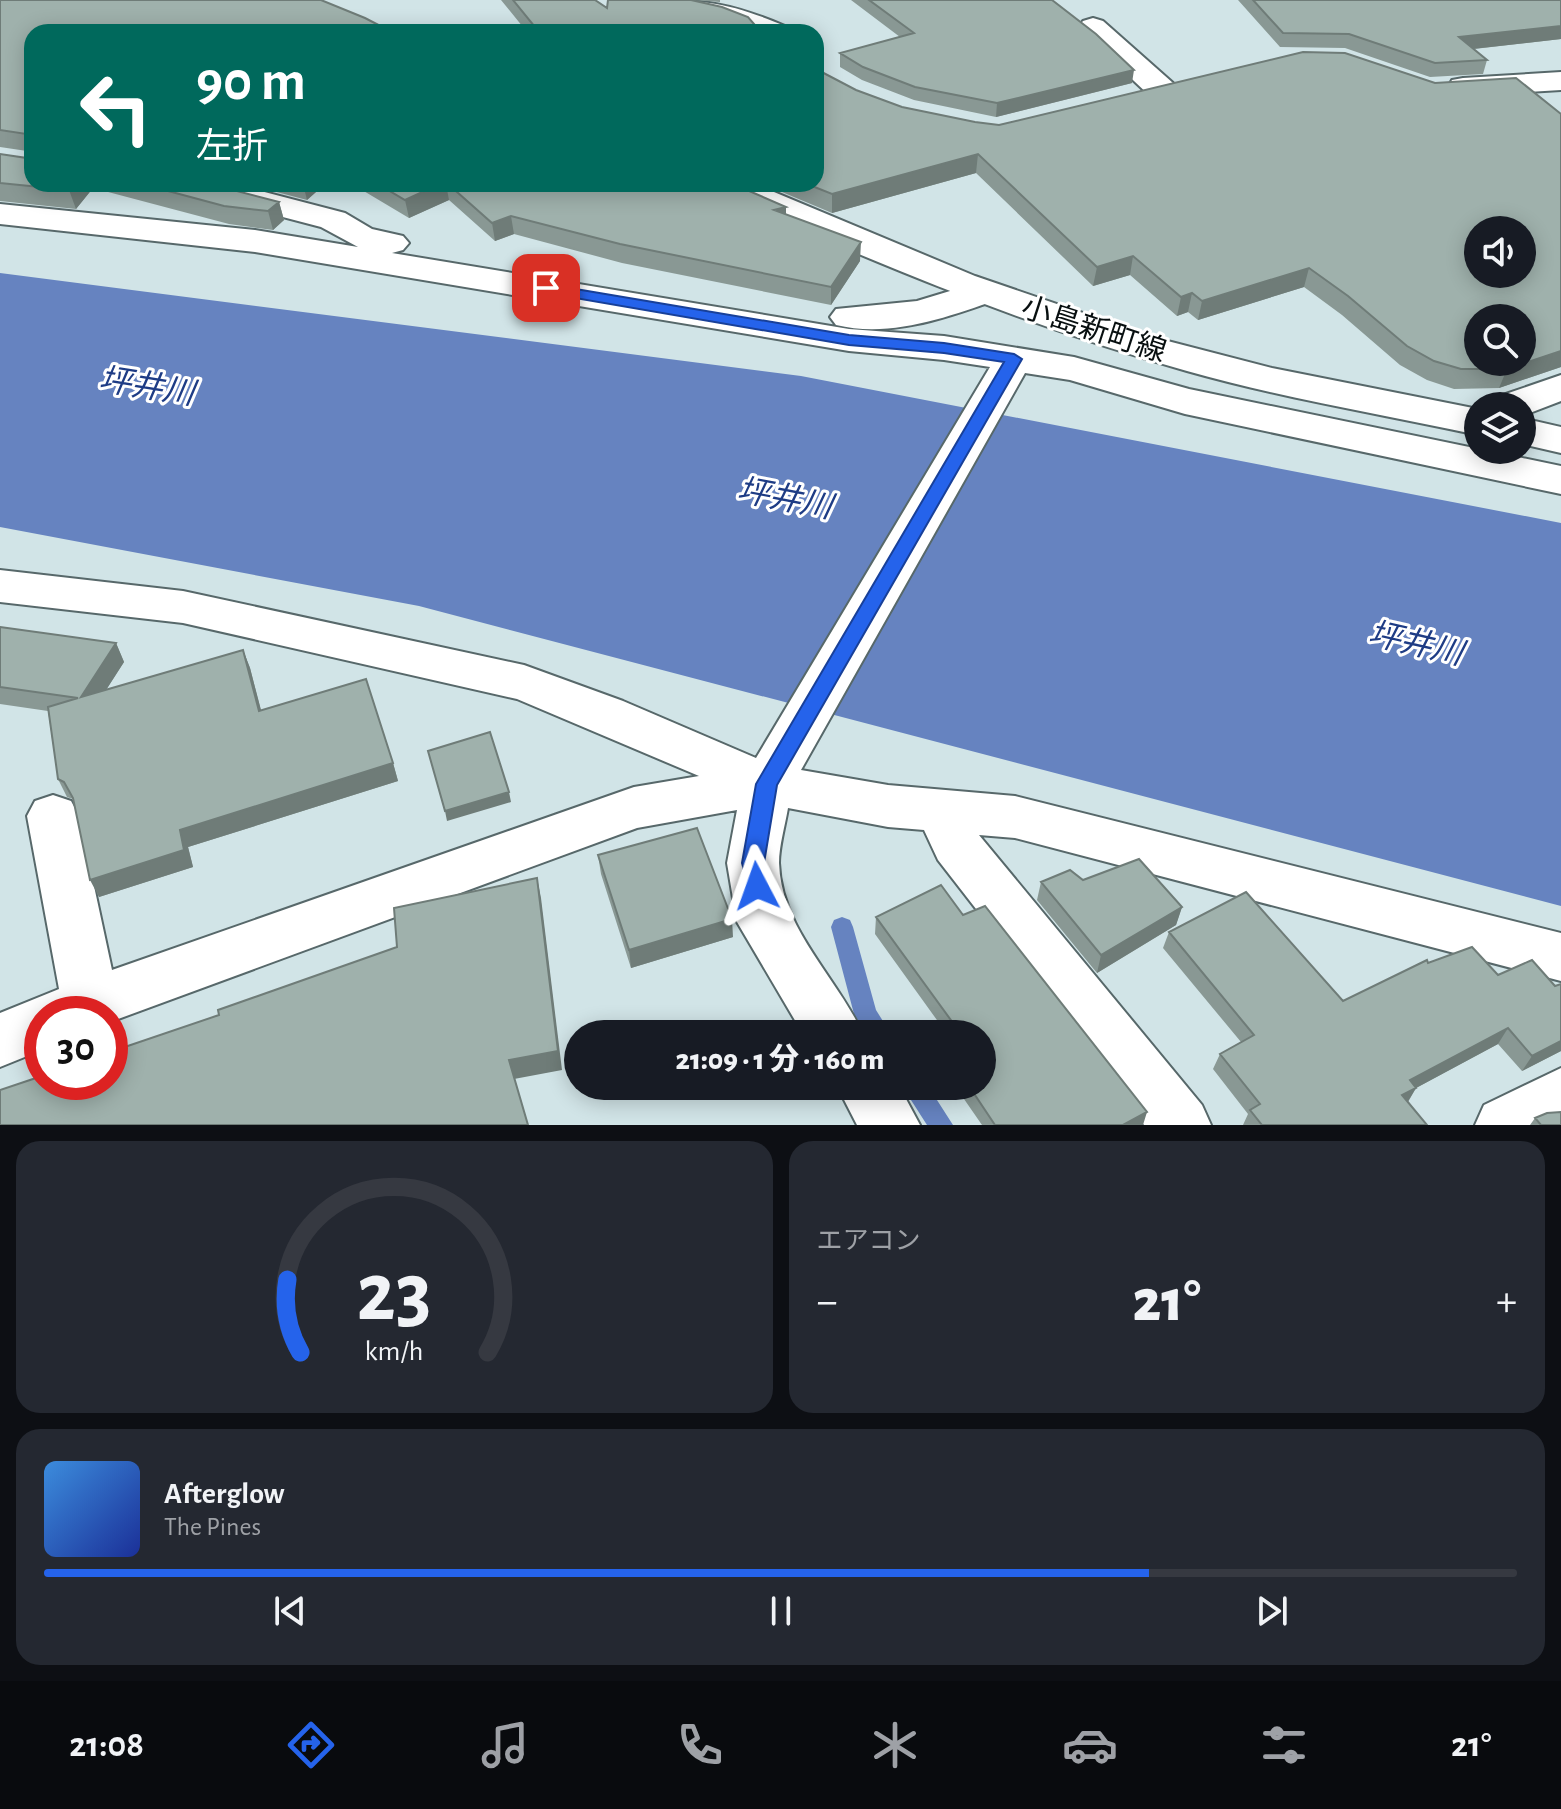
<!DOCTYPE html>
<html lang="ja">
<head>
<meta charset="utf-8">
<style>
	body { margin:0; font-family:"Alegreya Sans","Noto Sans JP",sans-serif; background:#242831; color:#f1f3f6; height:100vh; display:flex; flex-direction:column; font-size:30px; white-space:nowrap }
	* { box-sizing:border-box; margin:0 }
	p { font-size:26px; color:#9ea1a6 }
	.icon { flex:none; width:44px; height:44px; fill:none; stroke:currentColor; stroke-width:2; stroke-linecap:round; stroke-linejoin:round }
	.map { position:relative; height:1125px; overflow:hidden }
	.panel { display:flex; flex-direction:column; gap:16px; padding:16px; background:#0d0f14; flex:1 }
	.panel>* { flex:none }
	.hud { position:absolute; left:24px; top:24px; width:800px; height:168px; border-radius:24px; box-shadow:0 4px 20px #0003; background:#00695c; color:#fff; overflow:hidden }
	.controls { position:absolute; left:1464px; top:216px; display:grid; gap:16px }
	.controls a { display:grid; place-items:center; width:72px; height:72px; border-radius:50%; background:#171b24; box-shadow:0 4px 20px #0003; font-size:40px }
	.speed { position:absolute; left:24px; top:996px; display:flex; gap:16px; font-size:40px; font-weight:700; text-align:center }
	.speed>* { display:grid; place-content:center; width:104px; height:104px; border-radius:50%; background:#171b24; box-shadow:0 4px 20px #0003; line-height:1 }
	.speed .limit { border:12px solid #d22; background:#fff; color:#111 }
	.pin { position:absolute; display:grid; place-items:center; width:68px; height:68px; color:#fff; margin:-34px; border-radius:16px; box-shadow:0 4px 12px #0006 }
	.me { position:absolute; width:88px; margin:-44px; rotate:356deg; stroke-linejoin:round; filter:drop-shadow(0 0 6px #0008) }
	.turn { display:flex; align-items:center; gap:28px; height:168px; padding:0 40px; font-size:36px }
	.turn .icon { width:104px; height:104px; stroke-width:2.5 }
	.turn b { display:block; font-size:56px; line-height:68px }
	.big { font-size:60px; font-weight:800; line-height:1.1 }
	.panel .widget { flex:1; display:flex; flex-direction:column; justify-content:center; gap:12px; min-width:0; padding:0 28px; border-radius:24px; background:#242831 }
	.panel .dial { align-items:center; gap:0 }
	.dial svg { height:208px; overflow:visible; fill:none; stroke:#363941; stroke-width:7; stroke-linecap:round; text-anchor:middle }
	.dial text { fill:#f1f3f6; stroke:none }
	.song { display:flex; align-items:center; gap:24px }
	.cover { width:96px; height:96px; border-radius:12px; background:linear-gradient(135deg,hsl(210 70% 55%),hsl(230 70% 35%)) }
	.played { height:8px; border-radius:4px; background:linear-gradient(90deg,#2563eb 75%,#363941 75%) }
	.keys { display:flex; justify-content:space-around; direction:ltr }
	.heat { display:flex; justify-content:space-between; align-items:center; font-size:44px; direction:ltr }
	.panel .tiles { flex:1; display:grid; gap:16px; grid-template-columns:1fr 1fr }
	.widget:last-child { grid-column:span 2 }
	.trip { position:absolute; left:564px; top:1020px; width:432px; height:80px; border-radius:40px; background:#171b24; box-shadow:0 4px 20px #0003; font-weight:800; line-height:80px; text-align:center }
	.menu { display:flex; height:128px; justify-content:space-around; align-items:center; background:#090b0e; color:#9ea1a6 }
	.menu .icon { width:56px; height:56px }
	.menu .active { color:#2563eb }
	.menu b { font-size:36px; color:#f1f3f6 }
	.map>svg:first-child { display:block }
	.water { fill:#6683c0 }
	.lines { fill:none; stroke-linecap:round; stroke-linejoin:round }
	.stream { fill:#6683c0; fill-rule:evenodd }
	.minor-casing { stroke:#57686a; stroke-width:4 }
	.major-casing { stroke:#57686a; stroke-width:4 }
	.minor { fill:#fff; fill-rule:evenodd }
	.major { fill:#fff; fill-rule:evenodd }
	.wall { fill:#899894 }
	.shaded-wall { fill:#6f7c78 }
	.building { fill:#9fb1ac; stroke:#6f7c78; stroke-width:2; fill-rule:evenodd }
	.route { fill:#2563eb; stroke:#184099; stroke-width:2 }
	.labels { text-anchor:middle; stroke-width:6; stroke-linejoin:round; paint-order:stroke }
	.street-label { font-size:30px; fill:#080f10; stroke:#fff }
	.water-label { font-size:32px; font-style:italic; fill:#1e3c85; stroke:#fff }
</style>
</head>
<body>
<div class="map">
<svg width="1561" height="1125" viewBox="0 0 1561 1125">
	<rect width="100%" height="100%" fill="#d1e4e7"/>
	<path class="water" d="M0 273 801 376 1561 523V906L419 606 0 527Z"/>
	<g class="lines">
		<path class="stream" d="M842 917 850 920 853 927 876 1010 891 1034H866L854 1014 831 927 834 920Z
			M902 1086H928L953 1125H927Z"/>
		<defs>
			<path id="minor" d="M647 0C707 0 730 3 785 26L790 32H750L723 21 651 6Z
				M1093 18 1103 21 1173 83 1177 90 1173 97 1162 99 1151 97 1083 33 1078 27 1083 21Z
				M1561 72V90L1463 96 1452 94 1448 87 1452 80 1463 78Z
				M178 184H234L345 213 372 229 403 236 409 243 403 250 392 253 849 329 944 336 1074 357 1189 389 1561 466V494L1185 414 1070 380 1025 373 801 770 888 785 1015 796 1561 933V981L1015 838 979 835 1202 1105 1211 1125H1144L938 860 924 830 888 827 788 808C785 826 779 846 779 863 781 929 837 977 863 1034H803L737 922 727 863 737 810 637 828 110 1022V1014H42V1050L0 1067V1013L59 989 27 816 35 801 53 795 71 801 79 816 112 970 634 787 699 776 517 699 183 623 0 602V570L183 591 524 665 623 701 756 758 990 367 944 360 849 351 255 252 0 224V204L255 230 358 247 321 227 183 191Z
				M983 281 996 284 1001 292 996 300C946 318 889 338 836 325L830 317 836 309 917 301Z
				M1561 375V401L1522 416V406H1491L1497 397Z
				M1561 1068V1125H1475L1484 1105Z
				M837 1086H899L920 1125H857Z"/>
			<path id="major" d="M710 184H755L975 276 1156 338 1272 368 1478 409V435C1381 414 1282 398 1187 371 1024 325 869 261 715 191Z
				M1522 418 1561 427V453L1522 444Z"/>
		</defs>
		<use href="#minor" class="minor-casing"/>
		<use href="#major" class="major-casing"/>
		<use href="#minor" class="minor"/>
		<use href="#major" class="major"/>
	</g>
	<path class="wall" d="M0 0H321L32 184H210L279 202 284 220 273 230 229 224 93 188 76 209 0 201V154L27 158V151L0 147Z
		M501 0H595L607 8 761 32H527Z
		M693 0H720V2Z
		M851 0H1052L1132 83 996 117 914 100 862 80 840 67V53L900 37Z
		M1238 0H1561V39L1474 49 1487 60 1483 74 1430 77 1345 48 1280 47Z
		M1435 83 1561 114V367L1499 388 1454 389 1427 380 1400 365 1342 315 1304 287 1198 320 1188 312 1177 316 1130 275 1093 286 976 173 832 213 763 184H816L856 90 902 107 975 122 999 125Z
		M246 184H325L307 200Z
		M352 184H733L786 215 860 261 831 305 622 263 514 234 495 241 449 200 409 218Z
		M0 627 116 643 124 662 106 690 243 650 250 668 261 711 393 763 398 781 188 847 193 867 99 897 73 799 67 797 58 779 48 711 0 704Z
		M598 855 733 937 631 968 601 874Z
		M1083 880 1182 907 1176 925 1097 973 1037 900 1041 882Z
		M963 915 1143 1125H982L955 1086H982V1034H947L875 934 876 917Z
		M1169 932 1343 1001 1428 963 1561 1051 1522 1071 1498 1044 1416 1088 1408 1102 1427 1125H1243L1248 1114 1213 1069 1220 1054 1241 1042 1163 948Z
		M1535 1118 1561 1125H1530Z"/>
	<path class="shaded-wall" d="M1561 26V39L1454 51 1459 37Z
		M1134 70 1132 83 996 117 997 103Z
		M978 154 976 173 832 213V194Z
		M74 184H91L93 188 76 209 69 190Z
		M303 184H325L307 200Z
		M440 184H446L449 200 409 218 405 200Z
		M279 202 284 220 273 230 268 211Z
		M786 207V226L774 210Z
		M511 216 514 234 495 241 492 223Z
		M861 242 860 261 831 305V287Z
		M1133 256 1130 275 1093 286 1097 267Z
		M1309 268 1304 287 1198 320 1202 301Z
		M1192 293 1188 312 1177 316 1181 297Z
		M1561 351V367L1499 388 1507 369Z
		M116 643 124 662 90 715 81 697Z
		M243 650 250 668 266 729 259 711Z
		M393 763 398 781 188 847 193 867 99 897 90 880 180 830Z
		M509 792 511 802 447 821 445 811Z
		M537 878 541 898 562 1070 514 1079 509 1060Z
		M1182 907 1176 925 1097 973 1101 955Z
		M732 919 733 937 631 968 629 950Z
		M1508 1028 1498 1044 1416 1088 1407 1103 1393 1111 1410 1080Z
		M1561 1041V1051L1522 1071 1532 1056Z
		M1147 1112 1143 1125H1123Z"/>
	<path class="building" d="M0 0H321L365 18 392 32H32V184H74L69 190 0 183V154L27 158V134L0 130Z
		M513 0H595L607 8 608 0H691L722 7 748 17 761 32H539Z
		M869 0H1052L1096 34 1134 70 997 103 915 87 863 67 840 53 914 33Z
		M1253 0H1561V26L1459 37 1487 60 1435 63 1349 34 1283 33Z
		M1303 52 1345 53 1435 83 1516 78 1561 114V351L1507 369H1461L1434 361 1407 346 1348 296 1309 268 1202 301 1192 293 1181 297 1133 256 1097 267 978 154 832 194 807 184H816V69L856 90 902 107 975 122 999 125ZM1478 230H1522V274H1478ZM1478 318H1522V362H1478Z
		M142 184H210L279 202 268 211 224 206Z
		M378 184H440L405 200Z
		M448 184H733L786 207 774 210 861 242 831 287 620 244 511 216 492 223Z
		M0 627 116 643 81 697 243 650 259 711 366 679 393 763 180 830 184 850 90 880 73 798 64 782 58 779 48 707 78 698 0 687Z
		M490 732 509 792 445 811 428 751Z
		M697 828 732 919 629 950 598 855Z
		M1139 859 1182 907 1101 955 1041 882 1070 870 1083 880Z
		M537 878 558 1051 509 1060 528 1125H0V1090L42 1076V1082H110V1052L219 1015 218 1010 397 947 394 908Z
		M941 885 963 915 985 906 1147 1112 1123 1125H995L969 1086H982V1034H961L876 917Z
		M1246 892 1343 1001 1427 960 1428 963 1472 947 1498 975 1532 960 1555 986 1561 984V1041L1532 1056 1508 1028 1410 1080 1416 1088 1402 1095 1427 1125H1262L1250 1110 1260 1104 1220 1054 1254 1035 1169 932Z
		M1561 1112V1125H1541L1535 1118 1547 1113Z"/>
	<path class="route" d="M546 284 849 335 944 343 1014 354 1022 359 777 785 764 863 768 886 765 893 757 896 750 893 742 863 756 784 1004 362 944 353 849 345 540 292V285Z"/>
	<g class="labels">
		<g class="street-label">
			<text transform="translate(1094 329) rotate(18)" y="10">小島新町線</text>
		</g>
		<g class="water-label">
			<text transform="translate(147 386) rotate(9)" y="11">坪井川</text>
			<text transform="translate(785 498) rotate(11)" y="11">坪井川</text>
			<text transform="translate(1416 643) rotate(13)" y="11">坪井川</text>
		</g>
	</g>
</svg>
<div class="controls">
<a><svg class="icon" aria-label="sound" viewBox="0 0 24 24"><path d="M4 9h4l5-4v14l-5-4H4zM17 9q2 3 0 6"/></svg></a>
<a><svg class="icon" aria-label="search" viewBox="0 0 24 24"><circle cx="10" cy="10" r="6"/><path d="M15 15l6 6"/></svg></a>
<a><svg class="icon" aria-label="layers" viewBox="0 0 24 24"><path d="M12 4l9 5-9 5-9-5zM3 14l9 5 9-5"/></svg></a>
</div>
<div class="speed"><div class="limit">30</div></div>
<div class="pin" style="left:546px;top:288px;background:#d93025"><svg class="icon" aria-label="arrive" viewBox="0 0 24 24"><path d="M6 21V4h12l-3 4 3 4H6"/></svg></div>
<svg class="me" style="left:757px;top:886px" viewBox="-20 -20 40 40"><path d="M0-17L14 15 0 8-14 15z" fill="#2563eb" stroke="#fff" stroke-width="4"/></svg>
<div class="trip">21:09 · 1 分 · 160 m</div>
<div class="hud">
<div class="turn"><svg class="icon" aria-label="left" viewBox="0 0 24 24"><path d="M17 20v-9H6M10 6l-5 5 5 5"/></svg><div><b>90 m</b>左折</div></div>
</div>
</div>
<section class="panel">
<div class="tiles">
<div class="widget dial"><svg viewBox="0 0 100 80">
<path d="M14 69A42 42 0 1 1 86 69"/>
<path d="M14 69A42 42 0 0 1 9 41" stroke="#2563eb"/>
<text x="50" y="56" font-size="32" font-weight="700">23</text>
<text x="50" y="72" font-size="11">km/h</text>
</svg></div>
<div class="widget"><p>エアコン</p>
<div class="heat"><a>−</a><b class="big">21°</b><a>+</a></div>
</div>
<div class="widget">
<div class="song"><i class="cover"></i><div><b>Afterglow</b><p>The Pines</p></div></div>
<div class="played"></div>
<div class="keys"><svg class="icon" aria-label="previous" viewBox="0 0 24 24"><path d="M18 5L8 12l10 7zM5 5v14"/></svg><svg class="icon" aria-label="pause" viewBox="0 0 24 24"><path d="M8 5v14M16 5v14"/></svg><svg class="icon" aria-label="next" viewBox="0 0 24 24"><path d="M6 5l10 7-10 7zM19 5v14"/></svg></div>
</div>
</div>
</section>
<nav class="menu">
<b>21:08</b>
<svg class="icon active" aria-label="directions" viewBox="0 0 24 24"><path d="M12 3l9 9-9 9-9-9zM9 14v-3h6M13 9l2 2-2 2"/></svg>
<svg class="icon" aria-label="music" viewBox="0 0 24 24"><path d="M9 18V5l10-2v13"/><circle cx="6" cy="18" r="3"/><circle cx="16" cy="16" r="3"/></svg>
<svg class="icon" aria-label="phone" viewBox="0 0 24 24"><path d="M5 4h4l2 5-3 2q2 4 5 5l2-3 5 2v4C11 20 4 13 5 4z"/></svg>
<svg class="icon" aria-label="climate" viewBox="0 0 24 24"><path d="M12 3v18M4 7l16 10M4 17L20 7"/></svg>
<svg class="icon" aria-label="car" viewBox="0 0 24 24"><path d="M5 17H2v-5l4-1 3-4h7l3 4 3 1v5h-3M9 17h6M6 11h13"/><circle cx="7" cy="17" r="2"/><circle cx="17" cy="17" r="2"/></svg>
<svg class="icon" aria-label="filters" viewBox="0 0 24 24"><path d="M4 7h16M4 17h16"/><circle cx="9" cy="7" r="2"/><circle cx="15" cy="17" r="2"/></svg>
<b>21°</b>
</nav>
</body>
</html>
